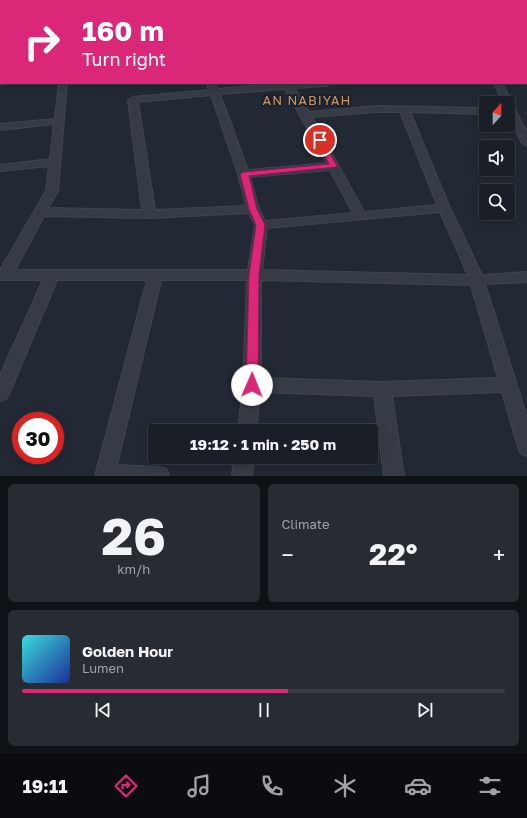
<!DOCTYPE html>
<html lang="en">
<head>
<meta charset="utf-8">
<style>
	body { margin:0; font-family:"Golos Text",sans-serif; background:#272c33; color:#f1f3f6; height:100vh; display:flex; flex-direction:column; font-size:15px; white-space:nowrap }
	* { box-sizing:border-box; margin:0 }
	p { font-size:13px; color:#9fa2a7 }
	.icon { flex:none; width:22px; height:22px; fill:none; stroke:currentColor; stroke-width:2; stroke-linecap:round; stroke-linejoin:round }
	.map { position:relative; height:476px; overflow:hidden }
	.side { display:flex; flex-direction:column; gap:8px; padding:8px; background:#0e1115; flex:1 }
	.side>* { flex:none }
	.top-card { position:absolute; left:0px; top:0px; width:527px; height:84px; box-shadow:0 2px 10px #0003,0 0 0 1px #383d44; background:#db2777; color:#fff; overflow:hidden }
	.needle { width:26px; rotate:21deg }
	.tools { position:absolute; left:479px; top:96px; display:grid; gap:8px }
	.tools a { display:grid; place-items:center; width:36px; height:36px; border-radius:4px; background:#1a1f27; box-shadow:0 2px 10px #0003,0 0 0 1px #383d44; font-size:20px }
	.speed { position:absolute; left:12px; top:412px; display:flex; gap:8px; font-size:20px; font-weight:700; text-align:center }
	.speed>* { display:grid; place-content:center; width:52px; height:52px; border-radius:50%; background:#1a1f27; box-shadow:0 2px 10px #0003,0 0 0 1px #383d44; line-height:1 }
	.speed .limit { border:6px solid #d22; background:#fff; color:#111 }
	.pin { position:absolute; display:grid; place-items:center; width:34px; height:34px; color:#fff; margin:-17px; border:2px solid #fff; border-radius:50%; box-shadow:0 1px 4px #0007 }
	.me { position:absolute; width:44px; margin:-22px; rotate:1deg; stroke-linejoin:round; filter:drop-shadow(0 0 3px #0008) }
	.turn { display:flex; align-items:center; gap:14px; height:84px; padding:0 16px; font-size:18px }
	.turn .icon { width:52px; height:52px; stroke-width:2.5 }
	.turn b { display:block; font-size:28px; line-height:34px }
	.big { font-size:30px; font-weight:700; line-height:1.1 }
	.side .widget { flex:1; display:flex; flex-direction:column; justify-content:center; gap:6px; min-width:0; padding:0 14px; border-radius:6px; background:#272c33 }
	.side .dial { align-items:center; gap:0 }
	.dial b { font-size:52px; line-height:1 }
	.song { display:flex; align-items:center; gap:12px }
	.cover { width:48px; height:48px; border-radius:6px; background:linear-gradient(135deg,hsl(180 70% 55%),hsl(230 70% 35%)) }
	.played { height:4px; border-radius:2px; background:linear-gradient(90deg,#db2777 55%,#383d44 55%) }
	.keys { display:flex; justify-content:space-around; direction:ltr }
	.heat { display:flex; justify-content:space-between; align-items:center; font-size:22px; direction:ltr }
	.side .tiles { flex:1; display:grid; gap:8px; grid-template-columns:1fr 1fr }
	.widget:last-child { grid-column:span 2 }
	.trip { position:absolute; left:148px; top:424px; width:230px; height:40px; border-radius:4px; background:#1a1f27; box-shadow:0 2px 10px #0003,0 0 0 1px #383d44; font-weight:700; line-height:40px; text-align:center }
	.dock { display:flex; height:64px; justify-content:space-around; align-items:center; background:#0a0c10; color:#9fa2a7 }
	.dock .icon { width:28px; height:28px }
	.dock .current { color:#db2777 }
	.dock b { font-size:18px; color:#f1f3f6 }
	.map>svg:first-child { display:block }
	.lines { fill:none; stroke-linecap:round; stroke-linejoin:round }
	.minor-casing { stroke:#3f454f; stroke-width:2 }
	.minor { fill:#363b45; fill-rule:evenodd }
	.route { fill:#db2777; stroke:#8e194d }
	.labels { text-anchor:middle; stroke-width:4; stroke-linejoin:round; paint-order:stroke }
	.far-neighbourhood-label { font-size:13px; letter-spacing:1px; fill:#c59467; stroke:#1b212a }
</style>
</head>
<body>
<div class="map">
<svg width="527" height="476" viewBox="0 0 527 476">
	<rect width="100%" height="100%" fill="#222934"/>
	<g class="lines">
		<defs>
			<path id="minor" d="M40 0H47L40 1Z
				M102 0H128L102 1Z
				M177 0H183V1H177Z
				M297 0H303V1H297Z
				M354 0H374L354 1Z
				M416 0H423V1H416Z
				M494 0H503V1H494Z
				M526 10H527V14H526Z
				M0 11H1L0 17Z
				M526 40H527V44H526Z
				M0 56H1V60H0Z
				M526 70H527V76H526Z
				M1 78V83H4L0 85Z
				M59 83H67L58 191 48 208 142 210 128 100 133 97 209 90 207 83H215L218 89 282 83H331L327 86 294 88 309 112 376 106 486 108V114L410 112 450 208 482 275 527 272V282L485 284 527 417V456L520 453 518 447 502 392 392 396 404 476H384L374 396 260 392 256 431H238L243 385 247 280H161L117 465 159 467 166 469 169 476H95L147 280H57L9 394 6 399 0 401V375L43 280H0V270L46 191 49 166 0 171V165L50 159 54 124 0 130V124L55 119ZM285 89 327 163 248 170 220 94ZM211 95 238 174 246 206 155 210 138 102ZM376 112H400L437 205 364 212 312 117ZM330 170 353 213 265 221 259 209 250 177ZM440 212 468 275 262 270 267 228ZM249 213 255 225 248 270H15L44 216 149 218ZM261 280 471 285 498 378 382 382 261 378Z
				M494 83H502L527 133V146L522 143 508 114V103H503Z
				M234 457H254L252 476H232Z"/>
		</defs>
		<use href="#minor" class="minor-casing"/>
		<use href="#minor" class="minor"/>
	</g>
	<path class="route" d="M317 139 323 140 337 166 336 167 249 176 257 209 265 225 259 275 258 385 256 389 252 390 247 389 246 385 249 275 256 225 249 209 240 174 244 172 329 164 316 140Z"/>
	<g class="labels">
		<g class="far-neighbourhood-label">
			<text x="307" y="105">AN NABIYAH</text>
		</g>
	</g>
</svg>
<div class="tools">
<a><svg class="needle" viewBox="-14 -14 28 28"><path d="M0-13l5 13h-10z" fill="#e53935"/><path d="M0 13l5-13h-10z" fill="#9fa2a7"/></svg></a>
<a><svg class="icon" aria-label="sound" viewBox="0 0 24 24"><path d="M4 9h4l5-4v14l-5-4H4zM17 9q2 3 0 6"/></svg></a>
<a><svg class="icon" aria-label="search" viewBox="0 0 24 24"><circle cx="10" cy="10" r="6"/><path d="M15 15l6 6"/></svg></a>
</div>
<div class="speed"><div class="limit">30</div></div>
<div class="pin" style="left:320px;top:140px;background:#d93025"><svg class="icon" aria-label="arrive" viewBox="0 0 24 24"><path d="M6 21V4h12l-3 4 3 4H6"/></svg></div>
<svg class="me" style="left:252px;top:385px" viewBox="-20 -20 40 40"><circle r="19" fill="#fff"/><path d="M0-13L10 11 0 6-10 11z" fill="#db2777"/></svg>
<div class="trip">19:12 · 1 min · 250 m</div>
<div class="top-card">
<div class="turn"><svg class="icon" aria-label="right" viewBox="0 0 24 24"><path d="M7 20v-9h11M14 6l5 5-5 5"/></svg><div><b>160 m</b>Turn right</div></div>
</div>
</div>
<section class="side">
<div class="tiles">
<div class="widget dial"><b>26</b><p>km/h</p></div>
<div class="widget"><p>Climate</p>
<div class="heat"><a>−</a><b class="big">22°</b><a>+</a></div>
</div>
<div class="widget">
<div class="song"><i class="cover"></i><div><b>Golden Hour</b><p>Lumen</p></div></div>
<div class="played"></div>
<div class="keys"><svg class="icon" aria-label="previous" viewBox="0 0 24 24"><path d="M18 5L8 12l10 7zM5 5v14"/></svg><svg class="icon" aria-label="pause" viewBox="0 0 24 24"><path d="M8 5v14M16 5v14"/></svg><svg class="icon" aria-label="next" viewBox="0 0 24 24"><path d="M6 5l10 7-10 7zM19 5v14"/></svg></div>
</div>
</div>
</section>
<nav class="dock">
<b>19:11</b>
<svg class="icon current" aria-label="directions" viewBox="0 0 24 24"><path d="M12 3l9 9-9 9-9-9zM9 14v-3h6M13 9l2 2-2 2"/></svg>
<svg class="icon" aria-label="music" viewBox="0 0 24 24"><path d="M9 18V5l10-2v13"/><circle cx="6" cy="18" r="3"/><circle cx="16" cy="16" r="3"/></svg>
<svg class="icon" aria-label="phone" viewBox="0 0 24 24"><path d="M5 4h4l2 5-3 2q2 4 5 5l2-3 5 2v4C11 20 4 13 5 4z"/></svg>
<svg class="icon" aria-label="climate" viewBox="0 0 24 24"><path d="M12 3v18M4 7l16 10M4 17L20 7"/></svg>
<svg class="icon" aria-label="car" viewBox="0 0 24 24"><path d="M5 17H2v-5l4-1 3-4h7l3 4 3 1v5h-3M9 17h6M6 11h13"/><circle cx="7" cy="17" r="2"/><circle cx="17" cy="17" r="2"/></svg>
<svg class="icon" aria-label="filters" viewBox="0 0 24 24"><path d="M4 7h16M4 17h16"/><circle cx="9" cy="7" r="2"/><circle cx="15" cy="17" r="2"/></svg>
</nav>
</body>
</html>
